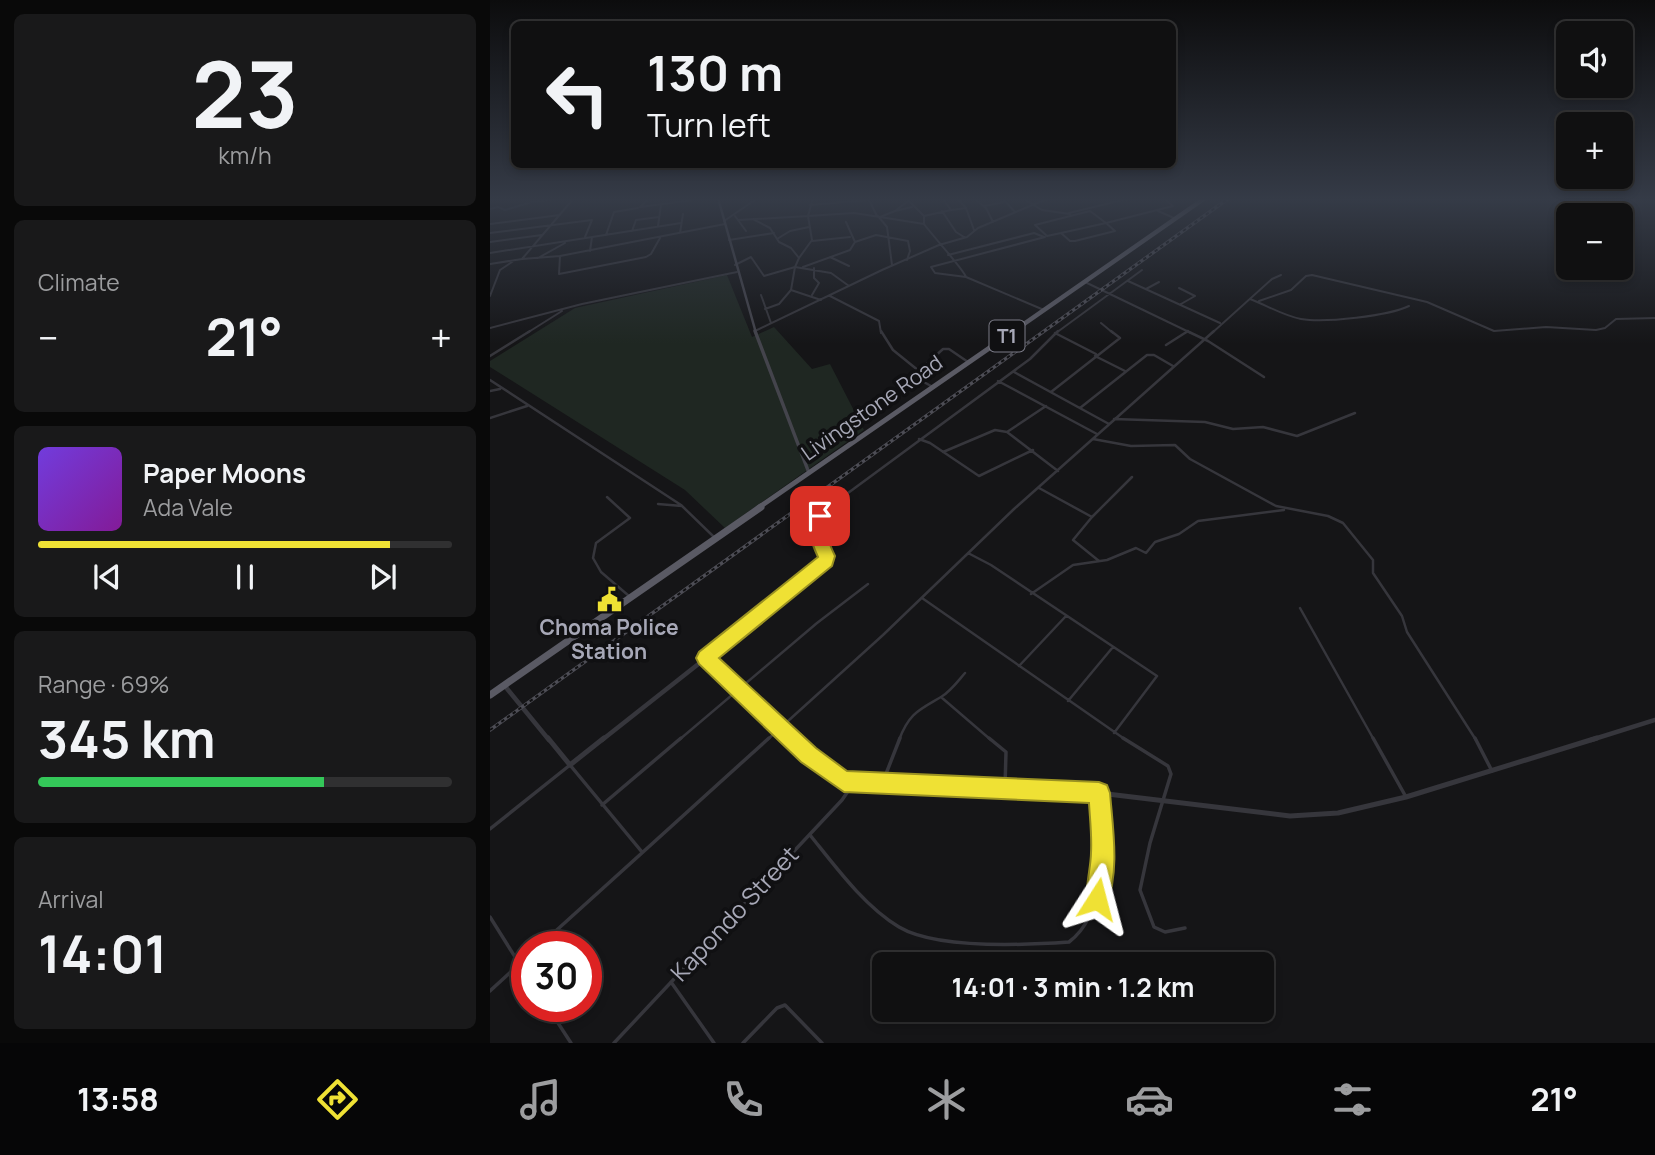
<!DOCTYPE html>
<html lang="en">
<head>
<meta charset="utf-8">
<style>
	body { margin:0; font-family:Manrope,sans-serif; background:#19191a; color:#f1f3f6; height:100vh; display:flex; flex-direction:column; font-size:26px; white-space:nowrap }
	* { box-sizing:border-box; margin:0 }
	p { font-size:23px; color:#9c9d9f }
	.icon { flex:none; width:38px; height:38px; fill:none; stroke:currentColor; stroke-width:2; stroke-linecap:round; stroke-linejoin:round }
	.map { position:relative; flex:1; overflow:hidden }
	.details { display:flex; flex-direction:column; gap:14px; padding:14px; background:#090909; width:490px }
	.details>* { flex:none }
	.guide { position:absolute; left:21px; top:21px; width:665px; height:147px; border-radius:10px; box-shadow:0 4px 10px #0003,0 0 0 2px #303031; background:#101011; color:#f1f3f6; overflow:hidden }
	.fabs { position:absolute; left:1066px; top:21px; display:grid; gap:14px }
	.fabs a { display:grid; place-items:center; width:77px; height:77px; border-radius:10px; background:#101011; box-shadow:0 4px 10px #0003,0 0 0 2px #303031; font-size:35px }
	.speed { position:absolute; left:21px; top:931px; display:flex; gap:14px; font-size:35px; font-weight:700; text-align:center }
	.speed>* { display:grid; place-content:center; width:91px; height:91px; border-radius:50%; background:#101011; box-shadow:0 4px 10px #0003,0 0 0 2px #303031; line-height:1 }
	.speed .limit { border:10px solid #d22; background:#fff; color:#111 }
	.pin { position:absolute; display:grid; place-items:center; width:60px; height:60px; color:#fff; margin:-30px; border-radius:14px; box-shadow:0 4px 10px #0006 }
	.me { position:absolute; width:77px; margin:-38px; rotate:9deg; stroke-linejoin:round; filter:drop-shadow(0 0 5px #0008) }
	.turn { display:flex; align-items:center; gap:24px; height:147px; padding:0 21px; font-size:32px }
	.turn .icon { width:91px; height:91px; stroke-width:2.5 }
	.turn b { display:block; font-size:49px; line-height:60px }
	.big { font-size:52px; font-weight:700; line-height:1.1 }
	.details .card { flex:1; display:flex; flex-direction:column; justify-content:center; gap:10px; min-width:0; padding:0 24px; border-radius:10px; background:#19191a }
	.details .dial { align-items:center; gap:0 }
	.dial b { font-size:91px; line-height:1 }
	.song { display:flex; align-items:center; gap:21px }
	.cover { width:84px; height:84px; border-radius:10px; background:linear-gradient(135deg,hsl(260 70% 55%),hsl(290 70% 35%)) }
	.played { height:7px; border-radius:4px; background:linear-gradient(90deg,#efe134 85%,#303031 85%) }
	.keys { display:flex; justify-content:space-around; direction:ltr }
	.heat { display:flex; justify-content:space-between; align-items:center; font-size:38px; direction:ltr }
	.charge { height:10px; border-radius:5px; background:linear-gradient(90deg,#34c759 69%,#303031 0) }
	.trip { position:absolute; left:382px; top:952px; width:402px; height:70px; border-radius:10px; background:#101011; box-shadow:0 4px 10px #0003,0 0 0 2px #303031; font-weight:700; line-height:70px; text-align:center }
	.dock { display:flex; height:112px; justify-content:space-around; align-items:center; background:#060607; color:#9c9d9f }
	.dock .icon { width:49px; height:49px }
	.dock .selected { color:#efe134 }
	.dock b { font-size:32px; color:#f1f3f6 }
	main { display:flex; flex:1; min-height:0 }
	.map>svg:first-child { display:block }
	.green { fill:#1f2722 }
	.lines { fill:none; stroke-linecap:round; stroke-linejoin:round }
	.stream { stroke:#2b303a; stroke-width:2 }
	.minor-far2 { stroke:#36363c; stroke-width:2 }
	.minor-far1 { stroke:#36363c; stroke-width:2.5 }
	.minor { stroke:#36363c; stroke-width:3.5 }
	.tertiary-far1 { stroke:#36363c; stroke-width:4.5 }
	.tertiary { stroke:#36363c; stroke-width:5 }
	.secondary-far1 { stroke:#44444c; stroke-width:2.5 }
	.secondary { stroke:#44444c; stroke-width:3.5 }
	.trunk-far2 { stroke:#5a5a64; stroke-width:4.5 }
	.trunk-far1 { stroke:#5a5a64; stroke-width:5 }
	.trunk { stroke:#5a5a64; stroke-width:7 }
	.rail-casing { stroke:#4d4d55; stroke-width:3.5 }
	.rail { stroke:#101012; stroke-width:2; stroke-dasharray:3.5; stroke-linecap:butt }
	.route { fill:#efe134; stroke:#9b9222; stroke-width:2 }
	.labels { text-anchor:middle; stroke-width:7; stroke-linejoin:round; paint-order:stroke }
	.shield { fill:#101012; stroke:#7a7a86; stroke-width:2 }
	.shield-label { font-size:19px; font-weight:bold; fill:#a7a8b7 }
	.street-label { font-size:21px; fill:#a7a8b7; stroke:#101012 }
	.poi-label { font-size:21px; font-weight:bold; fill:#a7a8b7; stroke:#101012 }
	.near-street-label { font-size:24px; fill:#a7a8b7; stroke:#101012 }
</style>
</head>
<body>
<main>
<section class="details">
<div class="card dial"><b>23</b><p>km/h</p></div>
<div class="card"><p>Climate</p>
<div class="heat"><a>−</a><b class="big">21°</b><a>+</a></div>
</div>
<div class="card">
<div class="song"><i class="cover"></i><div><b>Paper Moons</b><p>Ada Vale</p></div></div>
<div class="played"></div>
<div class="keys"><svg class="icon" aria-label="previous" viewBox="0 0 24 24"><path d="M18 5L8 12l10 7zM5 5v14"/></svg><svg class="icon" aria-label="pause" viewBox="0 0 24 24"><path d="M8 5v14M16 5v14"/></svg><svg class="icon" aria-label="next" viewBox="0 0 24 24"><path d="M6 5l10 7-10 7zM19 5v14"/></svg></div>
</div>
<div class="card"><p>Range · 69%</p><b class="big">345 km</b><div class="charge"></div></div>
<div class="card"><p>Arrival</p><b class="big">14:01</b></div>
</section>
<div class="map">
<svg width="1165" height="1043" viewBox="0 0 1165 1043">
	<rect width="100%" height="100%" fill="#151517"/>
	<path class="green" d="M237 275 262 337 284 327 322 369 340 364 374 430 235 528 195 490 0 367V361L85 308Z"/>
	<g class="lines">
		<path class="stream" d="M0 209 8 207 15 210 42 202 72 198"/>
		<path class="minor-far2" d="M160 198 150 207 203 200
			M422 198 405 211 390 217 434 224C442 235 474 270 476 277
			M467 198 476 208
			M484 198 496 208 503 222
			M512 198 525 212
			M532 198 552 210 580 214
			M514 200 527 198
			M419 201 434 216V224
			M320 205 379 200 387 216
			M494 206 515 202
			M462 210 476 208 484 230
			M405 211 422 207
			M452 211 466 232 474 237
			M668 211 684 218
			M579 213 641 198
			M245 216 248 220 318 216 323 198
			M388 216 397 227 402 265
			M434 216 461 210 452 198
			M263 219 280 228 289 242 301 248 309 258 322 240 318 216 364 213 390 217
			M248 220 256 231
			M234 221 268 198
			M616 223 683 206 674 198
			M0 224 70 215
			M168 226 171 205
			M142 231 146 220 169 217
			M0 233 102 220 95 237
			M190 233 193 214
			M571 233 580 241H585L625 231 616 223
			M571 233 557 236 545 225 600 211 616 223
			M571 233 616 223
			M116 235 124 212 148 208
			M170 238 161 254 156 257 69 274 70 256 235 224
			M287 239 300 231 319 227
			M239 240 284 233
			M322 241 360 237
			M0 242 52 235
			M365 242 386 235 418 241 420 251 417 260
			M100 251 102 237
			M0 253 191 223
			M458 255 544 233 554 237
			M340 257 359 266
			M48 258 75 243
			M309 258 305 267 341 273 359 286
			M32 259 70 256
			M0 264 32 259 84 198
			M245 265 261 257 274 276 305 267 301 290 331 300
			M313 267 360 250 365 242 356 222
			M638 281 730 323
			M595 282 701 333
			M689 288 705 296 691 304
			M656 289 669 282
			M271 295 281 323
			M322 295 329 283 324 278V268
			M0 296 10 270 25 260
			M340 296 389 321 391 333
			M760 299C776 305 794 316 811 319 835 323 898 316 919 306
			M769 301 801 290 816 276 822 275 937 302 1004 331 1056 327 1106 330 1115 328 1126 319 1165 318
			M275 309 289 304 301 290
			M554 310 476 277 445 273 441 267 555 237
			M611 323 623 333
			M0 328 92 304 247 272
			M265 331 392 270 449 245 477 237 488 228 559 198
			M37 333 72 311
			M566 333 652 270
			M695 333 698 331
			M722 333 782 279 791 275"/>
		<path class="minor-far1" d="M391 331 403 350 429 371
			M697 331 718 341 774 377
			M565 333 606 354
			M676 345 698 331
			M0 356 40 331
			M605 356 635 371
			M524 372 619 424
			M0 380 191 505 224 537
			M508 381 607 434
			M441 386 432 381 428 372 453 349H459L478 362
			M0 391 10 389
			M561 392 630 338 621 331
			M556 406 517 432 568 471
			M590 408 657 355H664L683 366
			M0 418 37 406
			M624 419 715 422 743 429 773 427 807 436 865 413
			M429 439 440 443 489 476 543 450
			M603 439 641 446 685 445 700 459 786 506 838 516 853 523 883 560V573L912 616 917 632 986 740
			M453 452 505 430 517 432
			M549 488 602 517 642 477
			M117 497 140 518 106 543 103 558 111 572 139 596
			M168 504 192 506
			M602 517 583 540 609 561
			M478 553 501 565 667 676 624 733
			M541 594 583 565 617 560 646 548 656 553 665 542 689 534 708 521 794 510
			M432 598 636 740
			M810 608 884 740
			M216 658 336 561C338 539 315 533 339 507L540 359 568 331
			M529 666 576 616
			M451 697 501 740
			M578 701 623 647
			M189 740 327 623 378 584
			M277 740 393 635 524 509 724 331
			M409 740C419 713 429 710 451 697 460 692 468 681 475 673"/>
		<path class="minor" d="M499 738 516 752 515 787
			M633 738 678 766 681 774 660 843 650 890 664 927 675 932 695 928
			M883 738 916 797
			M985 738 1002 771
			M392 784 410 738
			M112 805 191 738
			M0 829 80 765 152 852
			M320 835C345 866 374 906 409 927 446 949 536 945 579 942 620 911 612 839 609 794
			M0 917 37 976
			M48 947 279 738
			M181 982 224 1043
			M0 991 37 957
			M57 1006 81 1043
			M124 1043 352 800 363 784
			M253 1043 287 1008 295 1005 332 1043"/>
		<path class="tertiary-far1" d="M14 685 59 740
			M112 740 216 658 303 740
			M1101 740 1165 720"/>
		<path class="tertiary" d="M58 738 80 765 114 738
			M301 738 354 782 609 793 800 816 848 813 916 797 1107 738"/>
		<path class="secondary-far1" d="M228 198 266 333"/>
		<path class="secondary" d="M265 331 319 473"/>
		<path class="trunk-far2" d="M521 333 715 198"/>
		<path class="trunk-far1" d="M268 508 524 331"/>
		<path class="trunk" d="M0 695 271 507"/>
		<defs>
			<path id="rail" d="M0 730 739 198"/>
		</defs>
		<use href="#rail" class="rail-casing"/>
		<use href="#rail" class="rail"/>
	</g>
	<linearGradient id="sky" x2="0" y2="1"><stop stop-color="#0c0c0d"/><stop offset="0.58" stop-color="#353b47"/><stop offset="1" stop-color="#353b47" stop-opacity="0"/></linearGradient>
	<rect width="1165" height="344" fill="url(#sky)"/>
	<path class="route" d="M330 510 338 516C334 532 338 541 345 556L342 566 229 658 326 748 357 771 609 782 617 785 620 793C623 830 630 871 616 907L607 911 599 907C593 894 601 869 601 853 602 836 600 820 599 803L354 792 311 762 209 664 206 658 209 652 328 557C321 542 316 529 324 512Z"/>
	<defs>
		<symbol id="civic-bare" viewBox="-9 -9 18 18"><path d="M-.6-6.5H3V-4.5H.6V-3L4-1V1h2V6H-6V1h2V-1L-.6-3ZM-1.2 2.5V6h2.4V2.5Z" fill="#efe134" stroke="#101012" stroke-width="2.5" paint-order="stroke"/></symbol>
	</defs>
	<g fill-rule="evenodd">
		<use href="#civic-bare" x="102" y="582" width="35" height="35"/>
	</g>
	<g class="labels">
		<rect class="shield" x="499.5" y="320.5" width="35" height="31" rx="5"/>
		<g class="shield-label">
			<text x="517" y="343">T1</text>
		</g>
		<g class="street-label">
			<text transform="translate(382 408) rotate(-35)" y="7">Livingstone Road</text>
		</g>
		<g class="poi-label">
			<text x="119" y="635">Choma Police<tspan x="119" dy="24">Station</tspan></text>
		</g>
		<g class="near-street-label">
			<text transform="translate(245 914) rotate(-47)" y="8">Kapondo Street</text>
		</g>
	</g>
</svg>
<div class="fabs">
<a><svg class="icon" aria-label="sound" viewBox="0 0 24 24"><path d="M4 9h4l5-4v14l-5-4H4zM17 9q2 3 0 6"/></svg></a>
<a>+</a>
<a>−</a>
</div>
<div class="speed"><div class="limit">30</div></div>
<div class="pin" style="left:330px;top:516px;background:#d93025"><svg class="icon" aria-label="arrive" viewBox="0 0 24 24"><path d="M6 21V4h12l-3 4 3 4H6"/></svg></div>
<svg class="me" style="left:607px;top:899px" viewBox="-20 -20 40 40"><path d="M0-17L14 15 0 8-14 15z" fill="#efe134" stroke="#fff" stroke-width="4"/></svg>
<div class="trip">14:01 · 3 min · 1.2 km</div>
<div class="guide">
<div class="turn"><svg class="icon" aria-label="left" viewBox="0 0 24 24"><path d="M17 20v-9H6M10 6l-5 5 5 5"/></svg><div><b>130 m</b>Turn left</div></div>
</div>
</div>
</main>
<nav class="dock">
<b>13:58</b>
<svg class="icon selected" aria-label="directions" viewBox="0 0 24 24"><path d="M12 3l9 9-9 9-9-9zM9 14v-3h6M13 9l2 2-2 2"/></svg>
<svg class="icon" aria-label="music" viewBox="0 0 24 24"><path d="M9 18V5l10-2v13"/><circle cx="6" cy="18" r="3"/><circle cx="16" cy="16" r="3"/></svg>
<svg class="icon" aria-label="phone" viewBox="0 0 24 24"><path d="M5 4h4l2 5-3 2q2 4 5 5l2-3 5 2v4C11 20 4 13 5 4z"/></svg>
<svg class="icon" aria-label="climate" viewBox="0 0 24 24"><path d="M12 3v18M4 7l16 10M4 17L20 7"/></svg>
<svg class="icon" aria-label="car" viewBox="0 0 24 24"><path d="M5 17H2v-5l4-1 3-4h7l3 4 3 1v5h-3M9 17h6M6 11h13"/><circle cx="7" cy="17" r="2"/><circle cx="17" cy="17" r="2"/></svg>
<svg class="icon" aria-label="filters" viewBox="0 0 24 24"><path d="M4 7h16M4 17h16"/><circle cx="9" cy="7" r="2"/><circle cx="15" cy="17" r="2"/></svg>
<b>21°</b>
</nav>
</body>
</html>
